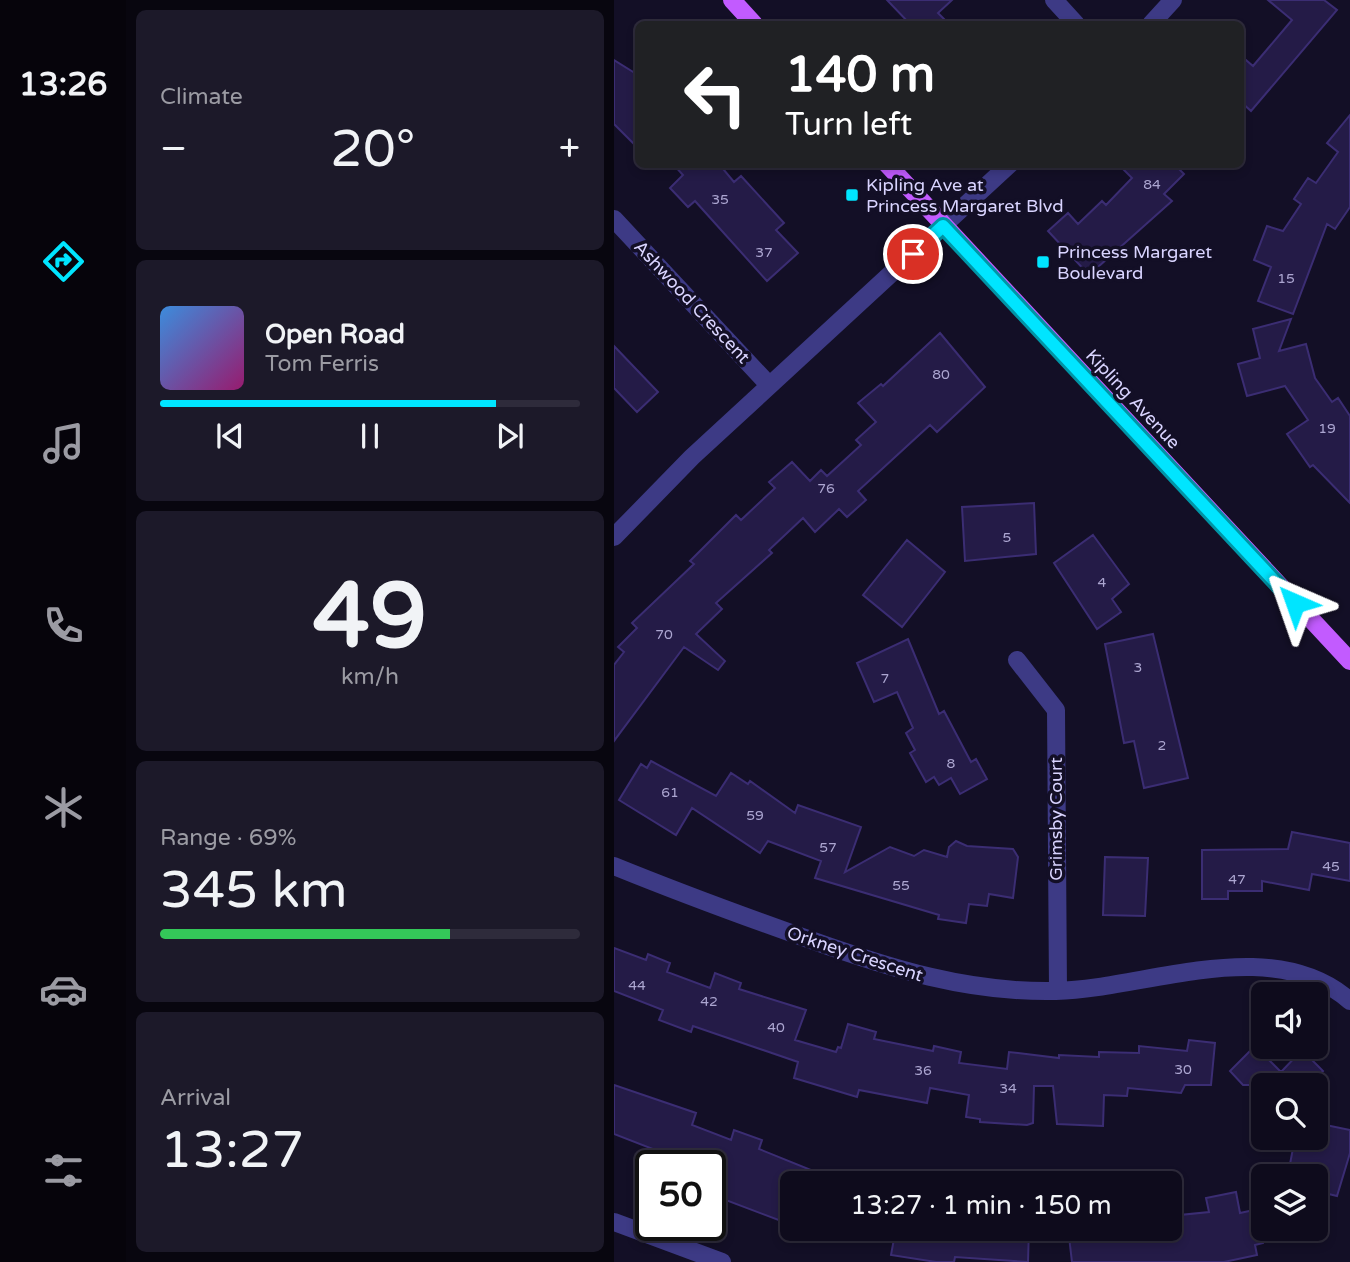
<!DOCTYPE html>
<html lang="en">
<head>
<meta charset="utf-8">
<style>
	body { margin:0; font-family:"Varela Round",sans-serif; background:#1c1929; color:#f1f3f6; height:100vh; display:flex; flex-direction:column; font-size:26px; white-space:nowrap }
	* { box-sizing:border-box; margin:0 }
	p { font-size:23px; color:#9b9ba3 }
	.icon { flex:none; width:38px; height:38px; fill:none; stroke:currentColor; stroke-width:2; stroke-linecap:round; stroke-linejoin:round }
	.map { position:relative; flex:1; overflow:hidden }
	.details { display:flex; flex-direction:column; gap:10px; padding:10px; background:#08060f; width:488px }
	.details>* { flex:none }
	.banner { position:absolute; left:21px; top:21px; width:609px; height:147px; border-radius:10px; box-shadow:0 4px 10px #0003,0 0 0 2px #2e2b3b; background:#202124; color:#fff; overflow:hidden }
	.tools { position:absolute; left:637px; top:982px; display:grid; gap:14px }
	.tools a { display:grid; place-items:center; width:77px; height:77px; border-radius:10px; background:#0e0b1c; box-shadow:0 4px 10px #0003,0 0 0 2px #2e2b3b; font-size:35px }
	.speed { position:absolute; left:21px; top:1150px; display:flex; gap:14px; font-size:35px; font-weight:700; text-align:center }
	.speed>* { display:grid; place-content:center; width:91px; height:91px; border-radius:50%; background:#0e0b1c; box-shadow:0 4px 10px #0003,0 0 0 2px #2e2b3b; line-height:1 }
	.speed .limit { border:4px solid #111; border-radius:10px; background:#fff; color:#111 }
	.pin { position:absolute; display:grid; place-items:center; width:60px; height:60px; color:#fff; margin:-30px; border:4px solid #fff; border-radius:50%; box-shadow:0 2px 7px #0007 }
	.me { position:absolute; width:77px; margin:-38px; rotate:317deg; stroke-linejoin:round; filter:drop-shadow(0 0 5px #0008) }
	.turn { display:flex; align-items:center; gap:24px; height:147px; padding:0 35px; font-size:32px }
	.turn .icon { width:91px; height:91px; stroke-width:2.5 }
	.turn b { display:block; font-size:49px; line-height:60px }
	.big { font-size:52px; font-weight:600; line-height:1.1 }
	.details .tile { flex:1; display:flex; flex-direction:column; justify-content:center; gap:10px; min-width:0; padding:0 24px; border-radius:10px; background:#1c1929 }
	.details .dial { align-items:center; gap:0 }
	.dial b { font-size:91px; line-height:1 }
	.song { display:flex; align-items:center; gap:21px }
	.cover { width:84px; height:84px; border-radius:10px; background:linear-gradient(135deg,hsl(210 70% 55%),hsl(320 70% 35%)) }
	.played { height:7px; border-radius:4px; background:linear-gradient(90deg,#00e5ff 80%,#2e2b3b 80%) }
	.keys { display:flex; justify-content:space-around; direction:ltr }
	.heat { display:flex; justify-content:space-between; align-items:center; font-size:38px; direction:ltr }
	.charge { height:10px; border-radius:5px; background:linear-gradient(90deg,#34c759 69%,#2e2b3b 0) }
	.trip { position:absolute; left:166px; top:1171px; width:402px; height:70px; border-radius:10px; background:#0e0b1c; box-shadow:0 4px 10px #0003,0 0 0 2px #2e2b3b; font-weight:600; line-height:70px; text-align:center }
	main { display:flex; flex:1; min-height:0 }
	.tabs { display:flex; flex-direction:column; width:126px; justify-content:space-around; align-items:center; background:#06040b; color:#9b9ba3 }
	.tabs .icon { width:49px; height:49px }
	.tabs .on { color:#00e5ff }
	.tabs b { font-size:32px; color:#f1f3f6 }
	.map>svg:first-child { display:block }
	.building { fill:#241b47; stroke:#3b2d73; stroke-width:2 }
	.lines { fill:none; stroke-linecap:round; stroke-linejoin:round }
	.minor { stroke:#3d3a85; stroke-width:18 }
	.major { stroke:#c25bff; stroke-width:18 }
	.route-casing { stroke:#0095a6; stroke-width:18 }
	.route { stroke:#00e5ff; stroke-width:12 }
	.poi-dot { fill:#00e5ff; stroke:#130f26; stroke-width:2.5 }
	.labels { text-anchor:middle; stroke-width:7; stroke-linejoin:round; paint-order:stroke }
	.number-label { font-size:14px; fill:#aca6d1 }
	.poi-label { font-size:18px; fill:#d9d4ff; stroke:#130f26; text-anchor:start }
	.street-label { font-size:18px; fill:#d9d4ff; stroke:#130f26 }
</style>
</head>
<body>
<main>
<nav class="tabs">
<b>13:26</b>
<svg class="icon on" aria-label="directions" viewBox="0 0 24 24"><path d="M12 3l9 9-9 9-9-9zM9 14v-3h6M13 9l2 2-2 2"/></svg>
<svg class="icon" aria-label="music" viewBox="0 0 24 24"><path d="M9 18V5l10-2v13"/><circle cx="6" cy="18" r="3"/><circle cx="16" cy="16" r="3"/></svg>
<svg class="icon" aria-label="phone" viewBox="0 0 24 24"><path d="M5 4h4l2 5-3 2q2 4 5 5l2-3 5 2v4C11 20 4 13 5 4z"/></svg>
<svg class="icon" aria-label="climate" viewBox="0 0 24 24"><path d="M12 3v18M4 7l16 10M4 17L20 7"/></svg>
<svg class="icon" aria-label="car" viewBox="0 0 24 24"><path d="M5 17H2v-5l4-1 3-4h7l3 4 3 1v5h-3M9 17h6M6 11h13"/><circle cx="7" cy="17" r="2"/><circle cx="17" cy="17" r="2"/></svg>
<svg class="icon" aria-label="filters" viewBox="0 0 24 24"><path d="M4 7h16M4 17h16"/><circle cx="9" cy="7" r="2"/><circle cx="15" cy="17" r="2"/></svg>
</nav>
<section class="details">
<div class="tile"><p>Climate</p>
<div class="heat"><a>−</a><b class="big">20°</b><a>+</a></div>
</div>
<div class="tile">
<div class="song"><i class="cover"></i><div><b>Open Road</b><p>Tom Ferris</p></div></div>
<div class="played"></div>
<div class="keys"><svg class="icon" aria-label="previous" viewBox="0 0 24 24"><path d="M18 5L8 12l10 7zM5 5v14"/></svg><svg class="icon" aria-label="pause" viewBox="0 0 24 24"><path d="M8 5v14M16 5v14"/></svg><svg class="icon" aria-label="next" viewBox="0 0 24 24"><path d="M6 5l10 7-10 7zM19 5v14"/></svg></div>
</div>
<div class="tile dial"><b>49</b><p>km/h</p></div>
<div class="tile"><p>Range · 69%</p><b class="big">345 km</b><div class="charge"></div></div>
<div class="tile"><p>Arrival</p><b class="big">13:27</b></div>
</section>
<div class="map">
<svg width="736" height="1262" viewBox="0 0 736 1262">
	<rect width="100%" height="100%" fill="#130f26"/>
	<path class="building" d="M273 0H338L324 13 335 24H296Z
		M654 0H710L723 10 637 111 626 101V55L639 66 678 20Z
		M0 60 24 75V148L0 124Z
		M736 115V207L721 229 713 224 679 314 644 301 657 267 640 260 653 226 669 231 687 204 680 199 694 178 702 183 724 152 713 143Z
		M59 164H105L120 182 127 176 170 223 162 230 184 253 153 281 81 201 74 207 56 188 69 175Z
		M504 164H560L570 174 550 194 558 201 475 275 434 231 454 213 464 224 488 201 492 205 518 178Z
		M677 319 665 351 692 344 701 378 718 402 724 398 736 416V503L699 465 696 467 673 434 694 420 671 386 633 396 624 364 646 358 639 329Z
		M326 333 371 387 323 432 316 425 244 491 252 500 233 517 225 509 201 532 189 518 155 550 158 553 102 603 108 609 82 634 111 661 104 670 70 647 0 741V665L10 652 4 647 23 628 18 623 80 564 76 561 122 515 127 520 161 488 155 482 178 462 196 481 207 470 213 476 247 445 242 440 262 422 244 403 267 384 269 386Z
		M0 346 44 392 23 412 0 388Z
		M420 503 422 554 351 561 348 507Z
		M479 535 515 584 498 599 507 612 483 629 440 563Z
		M293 540 331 572 288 627 249 595Z
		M539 634 574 778 530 788 520 741 510 743 491 644Z
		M294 639 325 714 330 711 357 762 362 759 373 779 346 794 337 778 325 785 320 777 312 782 296 753 301 750 292 733 299 728 283 692 260 702 243 663Z
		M37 761 102 796 117 773 134 784 136 781 181 813 184 805 247 827 231 872 276 847 300 856 310 850 333 857 335 847 342 841 353 846 399 849 404 857 399 898 375 894 373 906 355 904 352 923 324 919 325 915 201 878 207 861 154 841 146 853 78 808 62 835 5 800 27 764 33 768Z
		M678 832 736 843V881L698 874 695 890 648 881V891H614V899H588V850L674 849Z
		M491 857 534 858 531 916 489 915Z
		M0 948 32 960 34 954 56 963 53 972 96 988 101 973 127 983 125 989 192 1010 181 1040 222 1052 224 1047 227 1048 234 1024 262 1032 260 1039 319 1051 320 1046 347 1052 345 1063 393 1069 395 1052 445 1058V1055L485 1057V1052L525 1053V1046L573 1051 575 1040 601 1043 597 1085H571L567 1093 514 1088 513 1096 490 1095 489 1126 443 1124 439 1086H420L419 1123 413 1125 366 1122V1119L352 1117 355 1095 316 1088 313 1103 245 1090 243 1097 180 1078 184 1062 79 1026 77 1032 45 1020 49 1010 0 991Z
		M641 1046 667 1072 688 1050 709 1071 696 1085H629L616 1071Z
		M0 1085 82 1113 78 1125 117 1140 120 1130 148 1140 145 1149 229 1183H178V1225L101 1196 107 1180 96 1176V1166H33L39 1149 0 1134Z
		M702 1123 736 1130V1153L723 1196 702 1191V1176H687L689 1167 676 1164 681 1138H702Z
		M622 1192 626 1213 649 1208V1243L641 1245 643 1255 610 1262H458L454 1228H507V1233L534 1235V1228H556V1216L595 1212 592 1198Z
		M282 1228H415L414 1262 341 1257 340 1262H322L277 1255Z"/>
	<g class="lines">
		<path class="minor" d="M440 0 462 24
			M537 24 559 0
			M0 219 155 385
			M0 537 78 457 396 164
			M403 660 442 710 444 991
			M0 866C64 892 129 916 194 939 275 968 354 993 442 991 532 989 658 932 736 1001
			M0 1222 108 1262"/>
		<path class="major" d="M118 0 140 24
			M273 164 736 661"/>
	</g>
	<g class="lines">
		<defs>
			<path id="route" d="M299 254 329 226 681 603"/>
		</defs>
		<use href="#route" class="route-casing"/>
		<use href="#route" class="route"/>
	</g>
	<g class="poi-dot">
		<rect x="231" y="188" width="14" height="14" rx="3.5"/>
		<rect x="422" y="255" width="14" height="14" rx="3.5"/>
	</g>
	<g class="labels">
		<g class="number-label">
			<text x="538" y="189">84</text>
			<text x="106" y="204">35</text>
			<text x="150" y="257">37</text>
			<text x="672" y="283">15</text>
			<text x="327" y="379">80</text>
			<text x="713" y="433">19</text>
			<text x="212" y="493">76</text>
			<text x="393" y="542">5</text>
			<text x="488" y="587">4</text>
			<text x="50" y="639">70</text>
			<text x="524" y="672">3</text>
			<text x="271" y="683">7</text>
			<text x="548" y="750">2</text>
			<text x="337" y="768">8</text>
			<text x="56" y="797">61</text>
			<text x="141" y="820">59</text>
			<text x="214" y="852">57</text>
			<text x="717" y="871">45</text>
			<text x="623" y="884">47</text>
			<text x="287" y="890">55</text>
			<text x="23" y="990">44</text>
			<text x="95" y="1006">42</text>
			<text x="162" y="1032">40</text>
			<text x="569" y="1074">30</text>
			<text x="309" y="1075">36</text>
			<text x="394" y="1093">34</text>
		</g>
		<g class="poi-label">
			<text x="252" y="191">Kipling Ave at<tspan x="252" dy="21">Princess Margaret Blvd</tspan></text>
			<text x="443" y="258">Princess Margaret<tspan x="443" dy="21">Boulevard</tspan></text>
		</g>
		<g class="street-label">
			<text transform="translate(78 302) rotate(47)" y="6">Ashwood Crescent</text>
			<text transform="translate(519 399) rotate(47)" y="6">Kipling Avenue</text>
			<text transform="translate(442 819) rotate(-90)" y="6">Grimsby Court</text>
			<text transform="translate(241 954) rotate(18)" y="6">Orkney Crescent</text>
		</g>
	</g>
</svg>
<div class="tools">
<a><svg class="icon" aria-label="sound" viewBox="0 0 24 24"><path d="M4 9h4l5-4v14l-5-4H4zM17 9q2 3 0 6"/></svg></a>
<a><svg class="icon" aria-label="search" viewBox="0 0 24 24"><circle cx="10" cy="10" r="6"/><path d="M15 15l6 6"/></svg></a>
<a><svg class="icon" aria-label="layers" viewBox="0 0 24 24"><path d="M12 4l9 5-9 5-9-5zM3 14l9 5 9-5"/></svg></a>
</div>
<div class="speed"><div class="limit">50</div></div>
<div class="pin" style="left:299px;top:254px;background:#d93025"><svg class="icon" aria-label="arrive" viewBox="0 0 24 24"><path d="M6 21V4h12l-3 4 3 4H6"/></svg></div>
<svg class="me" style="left:681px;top:603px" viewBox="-20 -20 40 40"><path d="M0-17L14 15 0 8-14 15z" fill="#00e5ff" stroke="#fff" stroke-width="4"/></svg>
<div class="trip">13:27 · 1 min · 150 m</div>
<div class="banner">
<div class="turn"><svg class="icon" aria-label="left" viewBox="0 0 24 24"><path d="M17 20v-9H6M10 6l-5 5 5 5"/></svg><div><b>140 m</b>Turn left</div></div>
</div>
</div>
</main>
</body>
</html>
